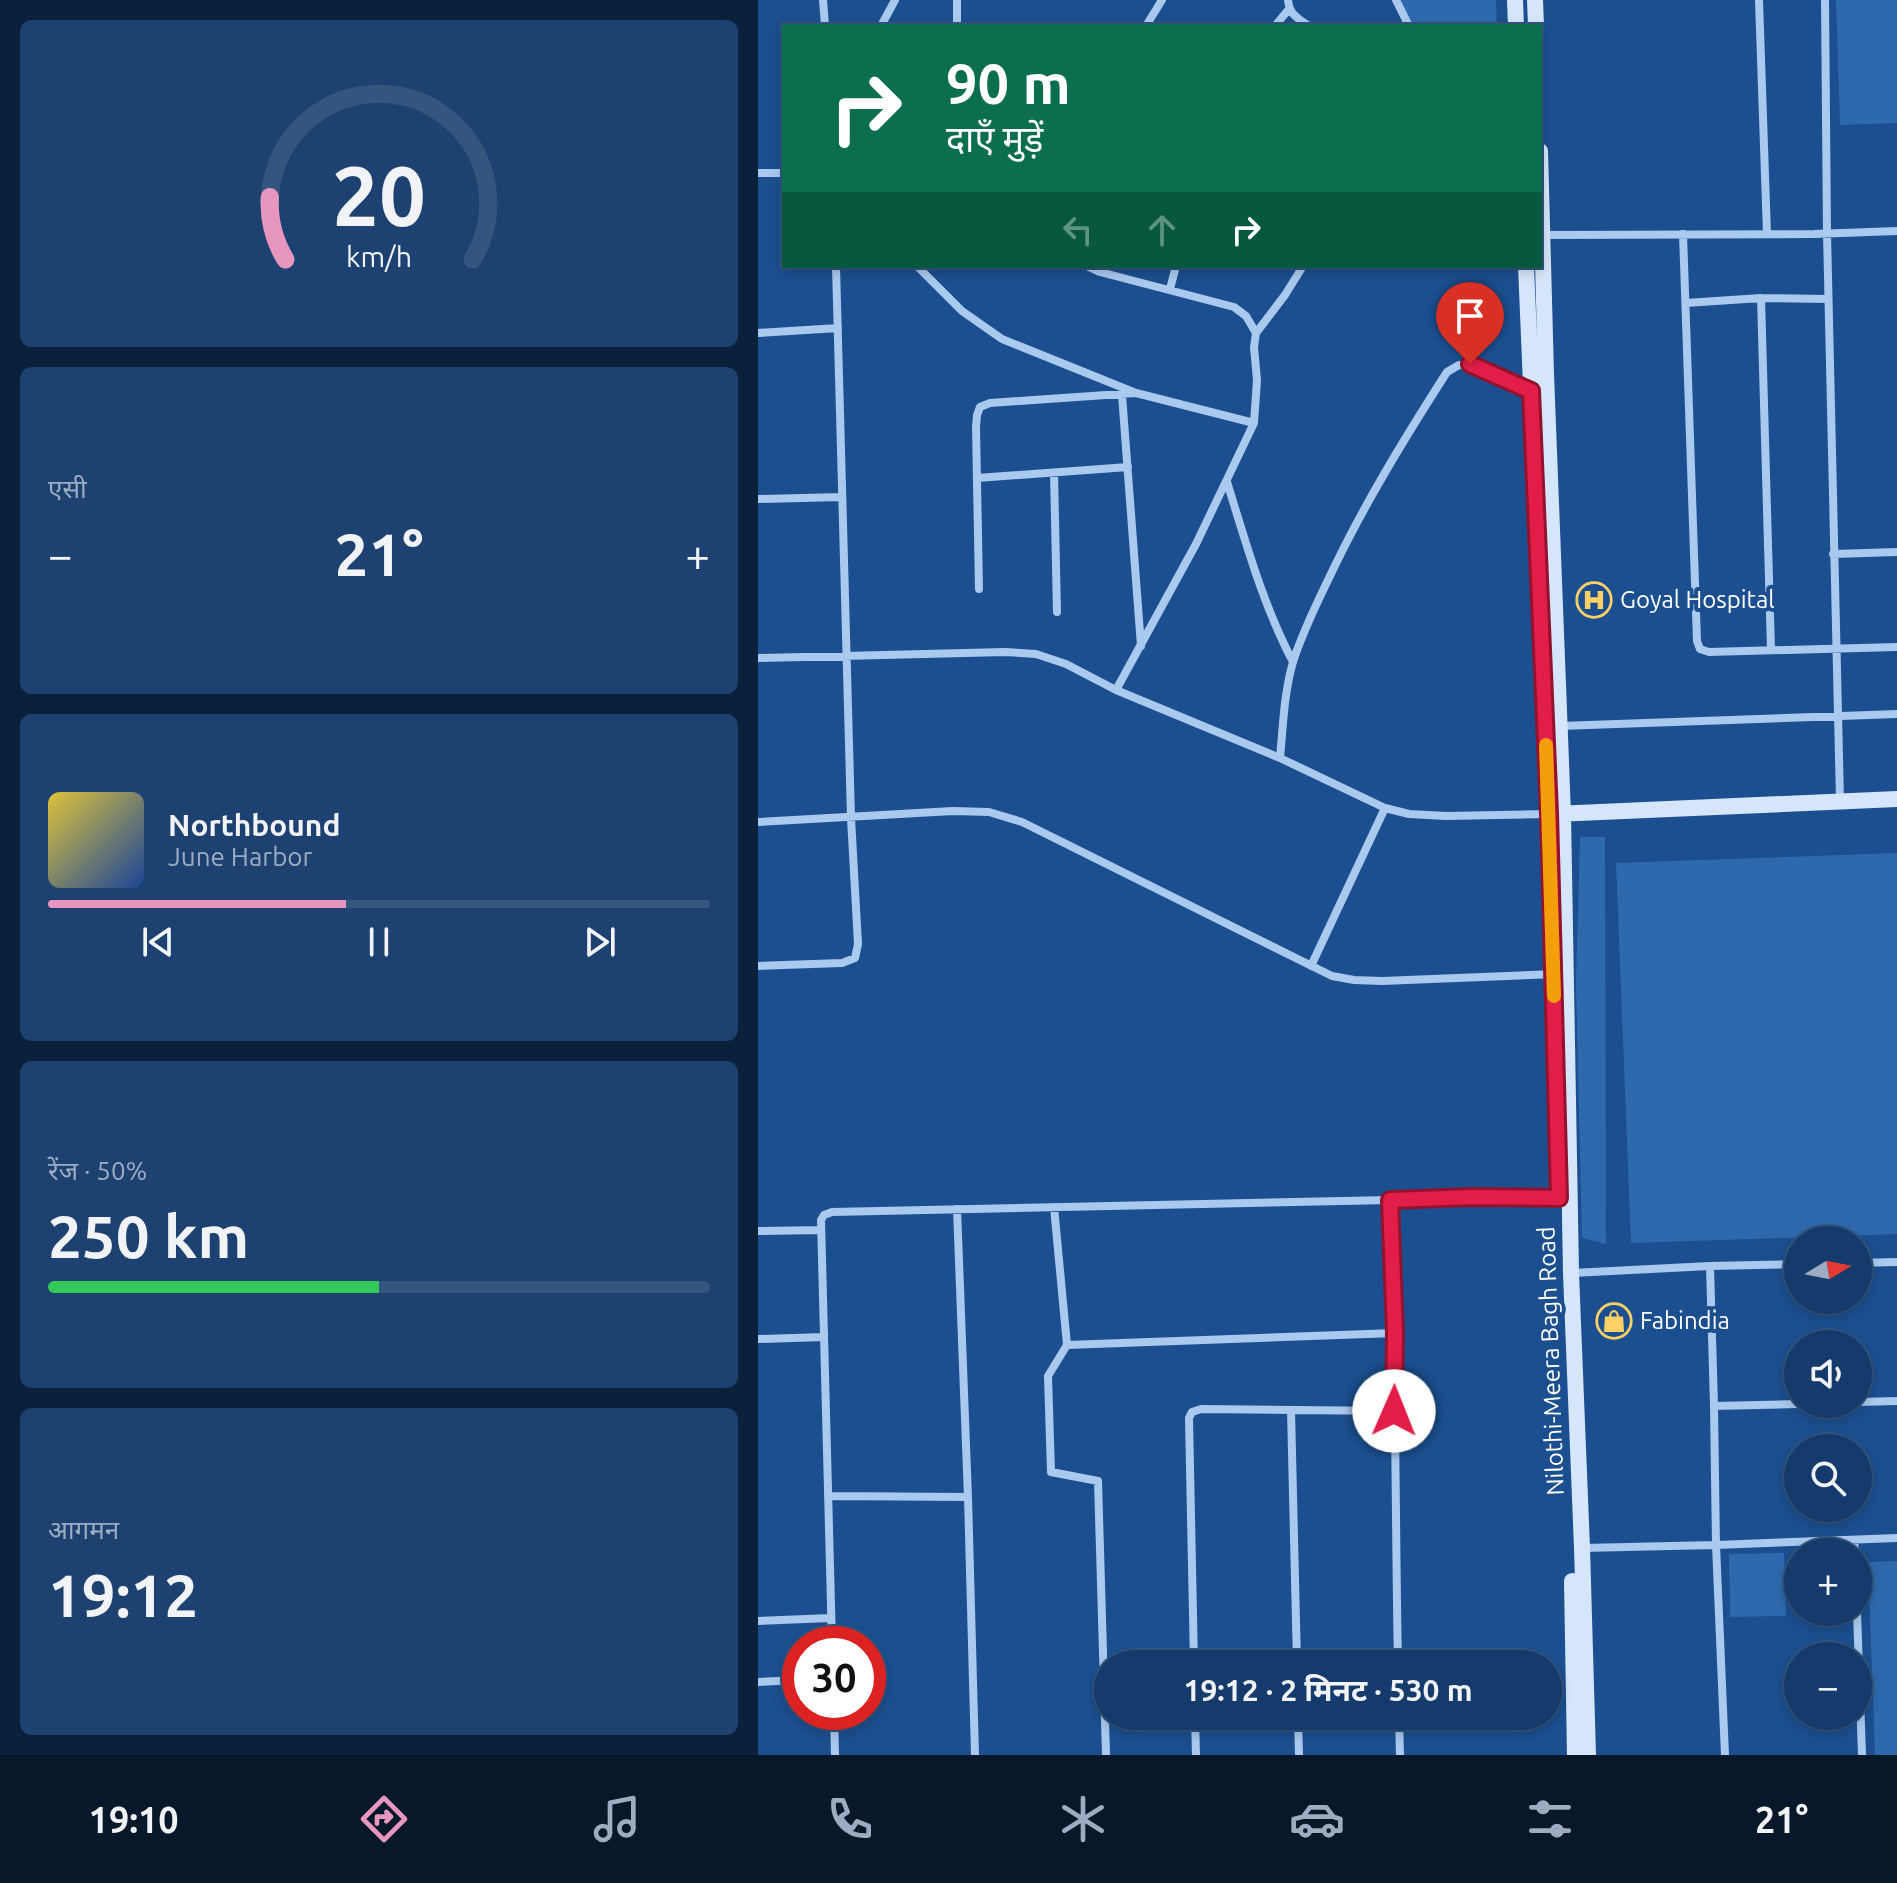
<!DOCTYPE html>
<html lang="hi">
<head>
<meta charset="utf-8">
<style>
	body { margin:0; font-family:Ubuntu,"Noto Sans Devanagari",sans-serif; background:#1d4271; color:#f1f3f6; height:100vh; display:flex; flex-direction:column; font-size:30px; white-space:nowrap }
	* { box-sizing:border-box; margin:0 }
	p { font-size:26px; color:#9dadc1 }
	.icon { flex:none; width:44px; height:44px; fill:none; stroke:currentColor; stroke-width:2; stroke-linecap:round; stroke-linejoin:round }
	.map { position:relative; flex:1; overflow:hidden }
	.drawer { display:flex; flex-direction:column; gap:20px; padding:20px; background:#0b203b; width:758px }
	.drawer>* { flex:none }
	.banner { position:absolute; left:24px; top:24px; width:760px; height:244px; border-radius:0px; box-shadow:0 4px 12px #0003,0 0 0 2px #33557e; background:#0b6e4f; color:#fff; overflow:hidden }
	.needle { width:52px; rotate:80deg }
	.tools { position:absolute; left:1026px; top:1226px; display:grid; gap:16px }
	.tools a { display:grid; place-items:center; width:88px; height:88px; border-radius:50%; background:#143b6b; box-shadow:0 4px 12px #0003,0 0 0 2px #33557e; font-size:40px }
	.speed { position:absolute; left:24px; top:1626px; display:flex; gap:16px; font-size:40px; font-weight:700; text-align:center }
	.speed>* { display:grid; place-content:center; width:104px; height:104px; border-radius:50%; background:#143b6b; box-shadow:0 4px 12px #0003,0 0 0 2px #33557e; line-height:1 }
	.speed .limit { border:12px solid #d22; background:#fff; color:#111 }
	.pin { position:absolute; display:grid; place-items:center; width:68px; height:68px; color:#fff; margin:-82px -34px; border-radius:50% 50% 50% 0; rotate:-45deg; box-shadow:0 0 8px #0007 }
	.pin .icon { rotate:45deg }
	.me { position:absolute; width:88px; margin:-44px; rotate:1deg; stroke-linejoin:round; filter:drop-shadow(0 0 6px #0008) }
	.turn { display:flex; align-items:center; gap:28px; height:168px; padding:0 32px; font-size:36px }
	.turn .icon { width:104px; height:104px; stroke-width:2.5 }
	.turn b { display:block; font-size:56px; line-height:68px }
	.lanes { display:flex; align-items:center; height:76px; padding:0 32px; background:#0003; justify-content:center; gap:40px; direction:ltr }
	.lanes .off { opacity:.35 }
	.big { font-size:60px; font-weight:700; line-height:1.1 }
	.drawer .tile { flex:1; display:flex; flex-direction:column; justify-content:center; gap:12px; min-width:0; padding:0 28px; border-radius:12px; background:#1d4271 }
	.drawer .dial { align-items:center; gap:0 }
	.dial svg { height:208px; overflow:visible; fill:none; stroke:#33557e; stroke-width:7; stroke-linecap:round; text-anchor:middle }
	.dial text { fill:#f1f3f6; stroke:none }
	.song { display:flex; align-items:center; gap:24px }
	.cover { width:96px; height:96px; border-radius:12px; background:linear-gradient(135deg,hsl(50 70% 55%),hsl(220 70% 35%)) }
	.played { height:8px; border-radius:4px; background:linear-gradient(90deg,#e797bd 45%,#33557e 45%) }
	.keys { display:flex; justify-content:space-around; direction:ltr }
	.heat { display:flex; justify-content:space-between; align-items:center; font-size:44px; direction:ltr }
	.charge { height:12px; border-radius:6px; background:linear-gradient(90deg,#34c759 50%,#33557e 0) }
	.trip { position:absolute; left:336px; top:1650px; width:468px; height:80px; border-radius:40px; background:#143b6b; box-shadow:0 4px 12px #0003,0 0 0 2px #33557e; font-weight:700; line-height:80px; text-align:center }
	.dock { display:flex; height:128px; justify-content:space-around; align-items:center; background:#08182b; color:#9dadc1 }
	.dock .icon { width:56px; height:56px }
	.dock .on { color:#e797bd }
	.dock b { font-size:36px; color:#f1f3f6 }
	main { display:flex; flex:1; min-height:0 }
	.map>svg:first-child { display:block }
	.green { fill:#2e69ad }
	.lines { fill:none; stroke-linecap:round; stroke-linejoin:round }
	.street { stroke:#a9c9ee; stroke-width:8 }
	.secondary { stroke:#d6e6fa; stroke-width:16 }
	.route-casing { stroke:#92132f; stroke-width:20 }
	.route { stroke:#e11d48; stroke-width:14 }
	.slow { stroke:#f59e0b; stroke-width:14 }
	.labels { text-anchor:middle; stroke-width:8; stroke-linejoin:round; paint-order:stroke }
	.poi-label { font-size:24px; fill:#fff; stroke:#1b4f8f; text-anchor:start }
	.street-label { font-size:24px; fill:#fff; stroke:#1b4f8f }
</style>
</head>
<body>
<main>
<section class="drawer">
<div class="tile dial"><svg viewBox="0 0 100 80">
<path d="M14 69A42 42 0 1 1 86 69"/>
<path d="M14 69A42 42 0 0 1 8 45" stroke="#e797bd"/>
<text x="50" y="56" font-size="32" font-weight="700">20</text>
<text x="50" y="72" font-size="11">km/h</text>
</svg></div>
<div class="tile"><p>एसी</p>
<div class="heat"><a>−</a><b class="big">21°</b><a>+</a></div>
</div>
<div class="tile">
<div class="song"><i class="cover"></i><div><b>Northbound</b><p>June Harbor</p></div></div>
<div class="played"></div>
<div class="keys"><svg class="icon" aria-label="previous" viewBox="0 0 24 24"><path d="M18 5L8 12l10 7zM5 5v14"/></svg><svg class="icon" aria-label="pause" viewBox="0 0 24 24"><path d="M8 5v14M16 5v14"/></svg><svg class="icon" aria-label="next" viewBox="0 0 24 24"><path d="M6 5l10 7-10 7zM19 5v14"/></svg></div>
</div>
<div class="tile"><p>रेंज · 50%</p><b class="big">250 km</b><div class="charge"></div></div>
<div class="tile"><p>आगमन</p><b class="big">19:12</b></div>
</section>
<div class="map">
<svg width="1139" height="1755" viewBox="0 0 1139 1755">
	<rect width="100%" height="100%" fill="#1b4f8f"/>
	<path class="green" d="M638 0H738L739 26H645Z
		M1078 0H1139V123L1082 125Z
		M822 837H847L848 1244 824 1238 818 984Z
		M1139 853V1234L873 1243 858 863Z
		M1026 1553 1028 1616 972 1617 971 1554Z
		M1139 1561V1755H1117L1110 1562Z"/>
	<g class="lines">
		<path class="street" d="M65 0 67 26
			M530 0C531 14 540 19 551 26
			M638 0 651 26
			M1001 0 1009 234
			M1067 0 1069 233 1082 801
			M123 26 137 0
			M199 26V0
			M388 26 404 0
			M517 26 531 9
			M0 173H26
			M925 234 939 641 942 649 951 652 1139 647
			M785 235 1056 234 1139 231
			M159 266 204 311 244 339 378 393 496 423
			M329 266 342 272 476 307 488 316 498 333
			M412 289 418 266
			M1003 298 1013 650
			M928 303 1003 298 1070 299
			M0 333 80 328
			M364 395 383 646
			M296 473 299 612
			M219 478 370 467
			M469 482C488 543 505 605 535 662
			M0 499 84 497
			M1075 554 1139 552
			M221 589 218 427 219 415 222 407 232 403 377 393
			M0 658 247 652 278 654 308 664 358 690 522 758 627 808 651 814 688 816 791 814
			M358 690 438 544 496 423 499 380 496 347 498 333 527 295 545 266
			M802 726 1139 714
			M522 758C525 726 526 693 535 662 544 633 558 605 571 578 605 506 646 439 689 372L701 365 712 364 772 391
			M0 822 195 811 231 812 264 822 574 976 596 980 624 981 797 974
			M0 966 84 963 97 958 100 944 93 818 78 266
			M553 966 627 808
			M632 1200 714 1197 801 1198
			M296 1207 309 1345 290 1376 293 1472 340 1481 348 1755
			M0 1231 63 1230
			M1100 1263 1139 1262
			M952 1266 1040 1264
			M814 1273 952 1266 956 1406
			M0 1339 66 1337
			M309 1345 637 1333
			M1100 1402 1139 1401
			M533 1410 539 1664
			M70 1496 210 1497 199 1209
			M210 1497 217 1755
			M1096 1540 1097 1552
			M824 1548 958 1545 1139 1538
			M1099 1612 1104 1755
			M0 1621 73 1618
			M74 1644 63 1220 66 1215 74 1212 632 1200C638 1355 637 1509 640 1664
			M436 1664 431 1418 434 1412 443 1409 636 1411
			M0 1682 42 1680
			M76 1712 77 1755
			M437 1716 438 1755
			M540 1716 541 1755
			M641 1716 642 1755
			M967 1755 958 1545 956 1406 1040 1404"/>
		<path class="secondary" d="M757 0 758 26
			M777 0 778 26
			M782 151 788 374 805 814 813 1273 824 1548 830 1755
			M768 266 791 814 799 1130
			M797 814 1139 799
			M814 1581 817 1755"/>
	</g>
	<g class="lines">
		<defs>
			<path id="route" d="M636 1411 637 1333 632 1200 714 1197 801 1198 791 814 773 391 712 364"/>
		</defs>
		<use href="#route" class="route-casing"/>
		<use href="#route" class="route"/>
		<path class="slow" d="M788 745 796 996"/>
	</g>
	<defs>
		<symbol id="hospital-ring" viewBox="-11 -11 22 22"><circle r="9.5" fill="#1b4f8f" stroke="#ffd166" stroke-width="1.5"/><path d="M-5-5h3v3.5h4V-5h3V5h-3V1.5h-4V5h-3Z" fill="#ffd166"/></symbol>
		<symbol id="shop-ring" viewBox="-11 -11 22 22"><circle r="9.5" fill="#1b4f8f" stroke="#ffd166" stroke-width="1.5"/><path d="M-5-2.5h2.3a2.7 3.5 0 0 1 5.4 0H5L5.5 6h-11ZM-1.5-2.5h3a1.5 2.3 0 0 0-3 0Z" fill="#ffd166"/></symbol>
	</defs>
	<g fill-rule="evenodd">
		<use href="#hospital-ring" x="816" y="580" width="40" height="40"/>
		<use href="#shop-ring" x="836" y="1301" width="40" height="40"/>
	</g>
	<g class="labels">
		<g class="poi-label">
			<text x="862" y="608">Goyal Hospital</text>
			<text x="882" y="1329">Fabindia</text>
		</g>
		<g class="street-label">
			<text transform="translate(793 1361) rotate(-92)" y="8">Nilothi-Meera Bagh Road</text>
		</g>
	</g>
</svg>
<div class="tools">
<a><svg class="needle" viewBox="-14 -14 28 28"><path d="M0-13l5 13h-10z" fill="#e53935"/><path d="M0 13l5-13h-10z" fill="#9dadc1"/></svg></a>
<a><svg class="icon" aria-label="sound" viewBox="0 0 24 24"><path d="M4 9h4l5-4v14l-5-4H4zM17 9q2 3 0 6"/></svg></a>
<a><svg class="icon" aria-label="search" viewBox="0 0 24 24"><circle cx="10" cy="10" r="6"/><path d="M15 15l6 6"/></svg></a>
<a>+</a>
<a>−</a>
</div>
<div class="speed"><div class="limit">30</div></div>
<div class="pin" style="left:712px;top:364px;background:#d93025"><svg class="icon" aria-label="arrive" viewBox="0 0 24 24"><path d="M6 21V4h12l-3 4 3 4H6"/></svg></div>
<svg class="me" style="left:636px;top:1411px" viewBox="-20 -20 40 40"><circle r="19" fill="#fff"/><path d="M0-13L10 11 0 6-10 11z" fill="#e11d48"/></svg>
<div class="trip">19:12 · 2 मिनट · 530 m</div>
<div class="banner">
<div class="turn"><svg class="icon" aria-label="right" viewBox="0 0 24 24"><path d="M7 20v-9h11M14 6l5 5-5 5"/></svg><div><b>90 m</b>दाएँ मुड़ें</div></div>
<div class="lanes"><svg class="icon off" aria-label="left" viewBox="0 0 24 24"><path d="M17 20v-9H6M10 6l-5 5 5 5"/></svg><svg class="icon off" aria-label="ahead" viewBox="0 0 24 24"><path d="M12 20V5M6 11l6-6 6 6"/></svg><svg class="icon" aria-label="right" viewBox="0 0 24 24"><path d="M7 20v-9h11M14 6l5 5-5 5"/></svg></div>
</div>
</div>
</main>
<nav class="dock">
<b>19:10</b>
<svg class="icon on" aria-label="directions" viewBox="0 0 24 24"><path d="M12 3l9 9-9 9-9-9zM9 14v-3h6M13 9l2 2-2 2"/></svg>
<svg class="icon" aria-label="music" viewBox="0 0 24 24"><path d="M9 18V5l10-2v13"/><circle cx="6" cy="18" r="3"/><circle cx="16" cy="16" r="3"/></svg>
<svg class="icon" aria-label="phone" viewBox="0 0 24 24"><path d="M5 4h4l2 5-3 2q2 4 5 5l2-3 5 2v4C11 20 4 13 5 4z"/></svg>
<svg class="icon" aria-label="climate" viewBox="0 0 24 24"><path d="M12 3v18M4 7l16 10M4 17L20 7"/></svg>
<svg class="icon" aria-label="car" viewBox="0 0 24 24"><path d="M5 17H2v-5l4-1 3-4h7l3 4 3 1v5h-3M9 17h6M6 11h13"/><circle cx="7" cy="17" r="2"/><circle cx="17" cy="17" r="2"/></svg>
<svg class="icon" aria-label="filters" viewBox="0 0 24 24"><path d="M4 7h16M4 17h16"/><circle cx="9" cy="7" r="2"/><circle cx="15" cy="17" r="2"/></svg>
<b>21°</b>
</nav>
</body>
</html>
